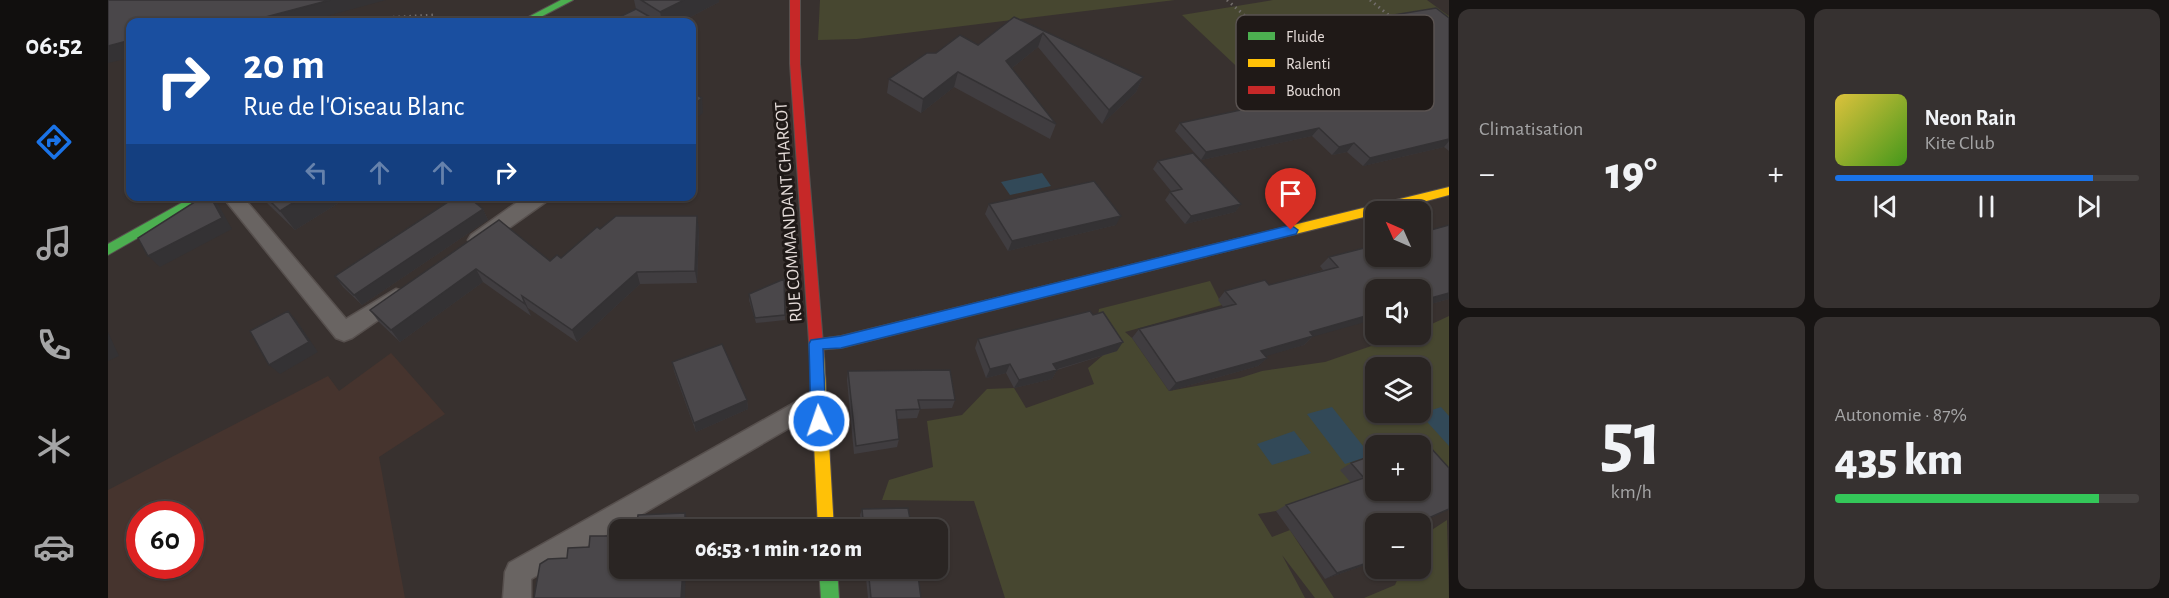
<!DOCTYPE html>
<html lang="fr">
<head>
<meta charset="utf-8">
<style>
	body { margin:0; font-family:"Alegreya Sans",sans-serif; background:#363130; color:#f1f3f6; height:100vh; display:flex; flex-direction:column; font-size:22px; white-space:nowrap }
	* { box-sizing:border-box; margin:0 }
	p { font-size:20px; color:#a5a5a6 }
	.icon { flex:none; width:33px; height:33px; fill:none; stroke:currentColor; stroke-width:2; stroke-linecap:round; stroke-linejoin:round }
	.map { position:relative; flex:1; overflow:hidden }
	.details { display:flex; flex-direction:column; gap:9px; padding:9px; background:#171413; width:720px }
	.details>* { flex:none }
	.guide { position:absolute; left:18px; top:18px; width:570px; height:183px; border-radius:12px; box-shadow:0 2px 4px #0004,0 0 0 2px #464241; background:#1a4fa0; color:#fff; overflow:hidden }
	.needle { width:39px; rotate:315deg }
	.tools { position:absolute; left:1257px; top:201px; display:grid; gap:12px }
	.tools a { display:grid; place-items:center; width:66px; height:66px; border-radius:12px; background:#2a2523; box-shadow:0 2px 4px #0004,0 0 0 2px #464241; font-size:30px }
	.speed { position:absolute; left:18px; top:501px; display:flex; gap:12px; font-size:30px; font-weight:700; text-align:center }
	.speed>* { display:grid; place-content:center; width:78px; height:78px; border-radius:50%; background:#2a2523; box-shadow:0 2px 4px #0004,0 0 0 2px #464241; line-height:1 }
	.speed .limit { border:9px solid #d22; background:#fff; color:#111 }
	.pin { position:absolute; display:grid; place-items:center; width:51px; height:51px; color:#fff; margin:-62px -26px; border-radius:50% 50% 50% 0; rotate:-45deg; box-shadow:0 0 6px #0007 }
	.pin .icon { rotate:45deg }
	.me { position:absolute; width:66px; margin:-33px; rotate:357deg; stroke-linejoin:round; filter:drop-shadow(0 0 4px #0008) }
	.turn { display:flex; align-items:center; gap:21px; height:126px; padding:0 18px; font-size:27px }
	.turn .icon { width:78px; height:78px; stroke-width:2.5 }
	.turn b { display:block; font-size:42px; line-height:51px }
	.lanes { display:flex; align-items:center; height:57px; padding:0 18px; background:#0003; justify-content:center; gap:30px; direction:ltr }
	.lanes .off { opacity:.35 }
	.big { font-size:45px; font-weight:800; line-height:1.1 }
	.details .widget { flex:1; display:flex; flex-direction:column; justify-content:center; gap:9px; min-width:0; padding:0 21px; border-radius:12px; background:#363130 }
	.details .dial { align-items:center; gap:0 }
	.dial b { font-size:78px; line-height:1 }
	.song { display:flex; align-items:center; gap:18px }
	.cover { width:72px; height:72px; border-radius:9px; background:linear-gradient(135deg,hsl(50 70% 55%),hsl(100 70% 35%)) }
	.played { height:6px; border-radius:3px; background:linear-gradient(90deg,#1a73e8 85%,#464241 85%) }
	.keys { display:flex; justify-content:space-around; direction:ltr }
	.heat { display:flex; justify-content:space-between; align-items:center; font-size:33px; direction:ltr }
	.charge { height:9px; border-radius:4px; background:linear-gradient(90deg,#34c759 87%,#464241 0) }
	.details .tiles { flex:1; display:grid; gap:9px; grid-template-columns:repeat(2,1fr) }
	.trip { position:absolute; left:501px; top:519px; width:339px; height:60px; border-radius:12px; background:#2a2523; box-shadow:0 2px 4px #0004,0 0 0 2px #464241; font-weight:800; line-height:60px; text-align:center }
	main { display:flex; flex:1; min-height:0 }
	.tabs { display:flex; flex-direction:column; width:108px; justify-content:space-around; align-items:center; background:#110f0e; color:#a5a5a6 }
	.tabs .icon { width:42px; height:42px }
	.tabs .active { color:#1a73e8 }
	.tabs b { font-size:27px; color:#f1f3f6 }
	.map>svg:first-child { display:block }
	.built { fill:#46342e; fill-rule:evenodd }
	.green { fill:#474730; fill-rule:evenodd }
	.water { fill:#324958 }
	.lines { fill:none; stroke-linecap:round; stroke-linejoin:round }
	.lane-casing { stroke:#57504e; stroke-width:3 }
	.fast-casing { stroke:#57504e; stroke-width:2 }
	.slow-casing { stroke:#57504e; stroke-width:2 }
	.jam-casing { stroke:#57504e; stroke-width:2 }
	.path { stroke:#736e6c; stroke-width:3; stroke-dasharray:1.5 4; stroke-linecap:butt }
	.lane { fill:#696462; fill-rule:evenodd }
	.fast { fill:#4caf50; fill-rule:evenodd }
	.slow { fill:#ffc107; fill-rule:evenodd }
	.jam { fill:#c62828; fill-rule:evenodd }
	.wall { fill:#403d40 }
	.shaded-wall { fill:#343234 }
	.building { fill:#4a474a; stroke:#343234; stroke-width:1.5 }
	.route { fill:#1a73e8; stroke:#114b97; stroke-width:1.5 }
	.labels { text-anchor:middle; stroke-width:6; stroke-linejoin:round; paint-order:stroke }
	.street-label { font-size:18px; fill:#e4dbd8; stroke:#1f1917 }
	.key { fill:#1f1917; stroke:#5a5351; stroke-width:1.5 }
	.key-label { font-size:16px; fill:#e4dbd8 }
</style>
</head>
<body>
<main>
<nav class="tabs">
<b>06:52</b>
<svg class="icon active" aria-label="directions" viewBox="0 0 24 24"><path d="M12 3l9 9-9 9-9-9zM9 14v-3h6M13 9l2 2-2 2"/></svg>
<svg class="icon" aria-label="music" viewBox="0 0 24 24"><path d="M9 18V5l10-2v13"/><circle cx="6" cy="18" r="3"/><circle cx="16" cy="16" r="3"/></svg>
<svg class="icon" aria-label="phone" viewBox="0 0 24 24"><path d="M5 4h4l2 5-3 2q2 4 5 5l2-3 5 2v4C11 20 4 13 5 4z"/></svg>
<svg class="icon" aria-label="climate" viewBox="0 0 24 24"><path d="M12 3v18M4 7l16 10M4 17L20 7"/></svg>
<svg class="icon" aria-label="car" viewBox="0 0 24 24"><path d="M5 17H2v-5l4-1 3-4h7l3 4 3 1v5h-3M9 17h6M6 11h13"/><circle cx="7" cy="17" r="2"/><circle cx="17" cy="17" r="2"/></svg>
</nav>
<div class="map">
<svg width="1341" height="598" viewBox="0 0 1341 598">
	<rect width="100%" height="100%" fill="#38312f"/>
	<path class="built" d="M283 353 337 414 271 457 297 598H0V490L220 376 231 391ZM32 514H82V566H32Z"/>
	<path class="green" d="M712 0H1067L749 39 710 40Z
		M1165 0H1319L1341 16V59L1159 95 1074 15Z
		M1102 281 1114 305 1017 332 1024 338 1061 391 1132 378 1154 371 1217 362 1295 335 1312 334 1313 329 1341 316V484L1312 446H1268L1267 481 1168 511 1150 514 1164 537 1182 530 1226 598H1207L1174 555 1197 598H897L866 501 774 500 781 480 825 467 819 421 854 415 879 389 906 388 918 408 986 384 980 368 1006 346 989 322 991 309ZM1268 368H1312V412H1268Z
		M1339 520 1341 598H1256L1287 585 1294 569 1312 568 1313 537Z"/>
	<path class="water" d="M934 173 943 186 902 195 893 182Z
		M1224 407 1263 456 1237 464 1199 414Z
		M1333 407 1341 416V446L1312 414Z
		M1186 431 1203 453 1164 465 1149 444Z"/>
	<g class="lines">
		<defs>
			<path id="lane" d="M114 196H134L238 319 288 289 295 291 298 297 295 303 244 338 236 341 228 338Z
				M418 196H441L439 201 377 245 370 248 363 245 360 240 363 235Z
				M709 390 717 393 721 400 717 407 423 579V598H395L397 572 401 563Z"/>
			<path id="fast" d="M453 0H465L423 22H411Z
				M86 196H103L0 255V244Z
				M1095 247 1100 248 1101 252 1100 256 733 348 708 350 703 348 701 344 703 340 733 336Z
				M711 568H729L731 598H713Z"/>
			<path id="slow" d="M1341 187V195L1277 212H1268V214L1095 257 1089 252 1095 247Z
				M709 350 714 352 716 356 726 530H710L702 356 704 352Z"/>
			<path id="jam" d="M682 0H692V64L716 356 714 360 709 362 704 360 702 356 682 64Z"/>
		</defs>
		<use href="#lane" class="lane-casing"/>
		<use href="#fast" class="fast-casing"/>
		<use href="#slow" class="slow-casing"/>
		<use href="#jam" class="jam-casing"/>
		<path class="path" d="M1119 0 1160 36
			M1262 0 1283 17
			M230 22 246 18 248 22
			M258 22 273 18 327 15"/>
		<use href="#lane" class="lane"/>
		<use href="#fast" class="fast"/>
		<use href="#slow" class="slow"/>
		<use href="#jam" class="jam"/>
	</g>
	<path class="wall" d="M526 0H611V2L573 22H501L528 9Z
		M906 17 1035 77 1028 92 994 124 930 47 904 68 948 124 942 139 846 87 813 113 779 93 781 79 828 53 870 45Z
		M1341 18V151L1336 147 1255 166 1239 152 1224 155 1204 136 1093 160 1067 131 1072 123 1236 88 1182 39 1188 31Z
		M1050 161 1133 204 1127 212 1077 224 1057 200 1063 191 1045 169Z
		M154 196H242L187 230 160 204Z
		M881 204 1008 225 900 251 877 214Z
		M375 209 380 220 254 305 235 287 227 276Z
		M391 220 442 261 453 258 492 229H591L589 283 532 284 469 342 420 308 423 316 375 282 292 342 271 322 262 310Z
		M1221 257 1341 299 1312 307V290L1204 337 1196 345 1157 356 1159 358 1150 366 1061 391 1024 338 1031 329 1115 307 1110 300 1117 291 1161 285 1215 270 1212 266Z
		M676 279 677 320 648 323 641 300V294Z
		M870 339 1009 351 949 370 944 379 906 388 898 373 878 378 867 348Z
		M564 362 639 400 640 409 588 432 566 371Z
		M740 371 847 400 844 408 812 409 809 418 789 419 791 439 789 447 746 454 739 380Z
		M1243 463 1341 468V509L1309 524H1268V561L1217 579 1168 511 1178 505 1243 483 1232 470Z
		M754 509 804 530H754L752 515Z
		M757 568H809L813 598H760Z"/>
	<path class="shaded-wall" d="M222 0H278L197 22H139Z
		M576 0H611V2L573 22H554L552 12Z
		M935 33 930 47 894 76 898 61Z
		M19 41 22 46V58L0 63V46Z
		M850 72 846 87 813 113 815 99Z
		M1035 77 1028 92 994 124 1001 110Z
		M594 98 595 113 584 122V106Z
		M1211 128 1204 136 1093 160 1098 152Z
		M1341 139V141L1336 147 1255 166 1262 158Z
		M1246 143 1239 152 1224 155 1231 147Z
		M102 196 110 204 124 229 52 267 40 256Z
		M196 196H242L187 230 172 211Z
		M1133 204 1127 212 1077 224 1083 216Z
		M375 209 380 220 254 305 246 295Z
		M589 216 591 229 589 283 587 271Z
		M1013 216 1008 225 900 251 904 241Z
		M368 269 375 282 292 342 283 330Z
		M529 272 532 284 469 342 464 330Z
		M1341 293V299L1312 307V301Z
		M414 296 420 308 423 316 417 304Z
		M180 311 189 321 210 352 172 374 161 365Z
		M1268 313V319L1204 337 1196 345 1145 360 1153 351 1202 332Z
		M0 332 11 356 0 361Z
		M1015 342 1009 351 943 371 949 370 944 379 906 388 911 380 945 364Z
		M1159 358 1150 366 1061 391 1068 383Z
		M902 364 898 373 878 378 882 369Z
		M639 400 640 409 588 432 586 423Z
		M577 513 580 523V530H577Z
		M1268 560V561L1217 579 1229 573Z
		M575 568H578L577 598H573Z"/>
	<path class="building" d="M0 0H222L139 22H22V54L20 55 19 41 0 46Z
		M533 0H576L552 12Z
		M1328 8 1341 18V139L1262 158 1246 143 1231 147 1211 128 1098 152 1072 123 1249 85 1188 31Z
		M528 9 551 22H501Z
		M906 17 1035 77 1001 110 935 33 898 61 948 124 850 72 815 99 781 79 819 53H828L852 35 870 45Z
		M584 92 594 98 584 106Z
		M1085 153 1133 204 1083 216 1062 192 1074 189 1050 161Z
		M986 181 1013 216 904 241 881 204Z
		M96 196H102L114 218 40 256 30 238Z
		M157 196H196L172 211Z
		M349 196H359L375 209 246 295 227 276Z
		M508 216H589L587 271 529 272 464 330 414 296 417 304 368 269 283 330 262 310 391 220 442 261 449 255 453 258 489 227 492 229Z
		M1341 225V293L1312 301V290H1268V313L1202 332 1205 336 1153 351 1159 358 1068 383 1031 329 1128 304 1117 291 1157 280 1161 285 1230 267 1221 257 1268 245V256H1312V233Z
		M676 279 677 315 647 318 641 294Z
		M180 311 201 342 161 365 142 331Z
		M982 311 985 315 995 312 1015 342 945 364 949 370 911 380 902 364 882 369 870 339Z
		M614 344 639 400 586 423 564 362Z
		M842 370 847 400H810L812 409 788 410 791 439 748 446 740 371Z
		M1314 438 1341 468V509L1307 524H1268V560L1229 573 1178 505 1256 478 1243 463 1268 454V490H1312V446H1292Z
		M800 508 804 530H756L754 509Z
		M577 513V530H512V568H575L573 598H426L432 564 440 559 459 558 460 548 481 547 482 536H506L507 526 529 524 530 515Z
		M760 568H809L813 598H763Z"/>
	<path class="route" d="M1183 225 1190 230 1188 234 733 348 715 349 718 421 716 426 711 428 705 426 703 421 701 344 703 340 733 336Z"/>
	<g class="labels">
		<g class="street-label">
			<text transform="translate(680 212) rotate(-94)" y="6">RUE COMMANDANT CHARCOT</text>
		</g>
	</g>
	<rect x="1128" y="15" width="198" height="96" rx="9" class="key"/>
	<rect x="1140" y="32" width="27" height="8" fill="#4caf50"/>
	<rect x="1140" y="59" width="27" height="8" fill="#ffc107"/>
	<rect x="1140" y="86" width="27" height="8" fill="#c62828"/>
	<g class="key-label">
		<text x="1178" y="42">Fluide</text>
		<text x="1178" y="69">Ralenti</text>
		<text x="1178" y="96">Bouchon</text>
	</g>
</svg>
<div class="tools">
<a><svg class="needle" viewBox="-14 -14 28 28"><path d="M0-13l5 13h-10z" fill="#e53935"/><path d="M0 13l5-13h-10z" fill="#a5a5a6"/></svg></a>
<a><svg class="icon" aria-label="sound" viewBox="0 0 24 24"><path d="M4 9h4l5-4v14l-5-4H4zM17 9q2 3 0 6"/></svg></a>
<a><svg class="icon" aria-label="layers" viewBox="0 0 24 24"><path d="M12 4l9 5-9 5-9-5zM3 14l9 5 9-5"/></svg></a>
<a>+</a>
<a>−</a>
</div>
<div class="speed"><div class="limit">60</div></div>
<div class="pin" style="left:1183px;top:230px;background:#d93025"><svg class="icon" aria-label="arrive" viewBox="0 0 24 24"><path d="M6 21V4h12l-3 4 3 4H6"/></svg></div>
<svg class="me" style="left:711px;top:421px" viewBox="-20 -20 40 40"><circle r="17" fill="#1a73e8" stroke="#fff" stroke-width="3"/><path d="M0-11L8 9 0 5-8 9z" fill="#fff"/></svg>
<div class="trip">06:53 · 1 min · 120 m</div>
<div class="guide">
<div class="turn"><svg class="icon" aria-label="right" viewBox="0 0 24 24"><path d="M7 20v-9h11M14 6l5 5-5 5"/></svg><div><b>20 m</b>Rue de l'Oiseau Blanc</div></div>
<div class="lanes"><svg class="icon off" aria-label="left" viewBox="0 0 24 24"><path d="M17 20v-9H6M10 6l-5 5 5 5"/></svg><svg class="icon off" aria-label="ahead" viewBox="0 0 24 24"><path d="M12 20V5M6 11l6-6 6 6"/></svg><svg class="icon off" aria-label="ahead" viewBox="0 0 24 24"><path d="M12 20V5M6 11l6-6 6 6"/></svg><svg class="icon" aria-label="right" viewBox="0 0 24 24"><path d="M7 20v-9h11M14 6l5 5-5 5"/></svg></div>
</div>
</div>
<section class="details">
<div class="tiles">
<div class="widget"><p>Climatisation</p>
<div class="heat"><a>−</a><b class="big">19°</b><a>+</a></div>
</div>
<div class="widget">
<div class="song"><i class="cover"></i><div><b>Neon Rain</b><p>Kite Club</p></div></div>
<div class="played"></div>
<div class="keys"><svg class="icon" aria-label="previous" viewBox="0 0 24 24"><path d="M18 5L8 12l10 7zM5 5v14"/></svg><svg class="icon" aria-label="pause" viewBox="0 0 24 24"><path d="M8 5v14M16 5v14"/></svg><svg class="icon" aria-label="next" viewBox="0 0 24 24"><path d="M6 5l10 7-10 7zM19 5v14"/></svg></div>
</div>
<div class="widget dial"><b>51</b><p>km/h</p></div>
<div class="widget"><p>Autonomie · 87%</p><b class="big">435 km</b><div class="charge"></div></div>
</div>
</section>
</main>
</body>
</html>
